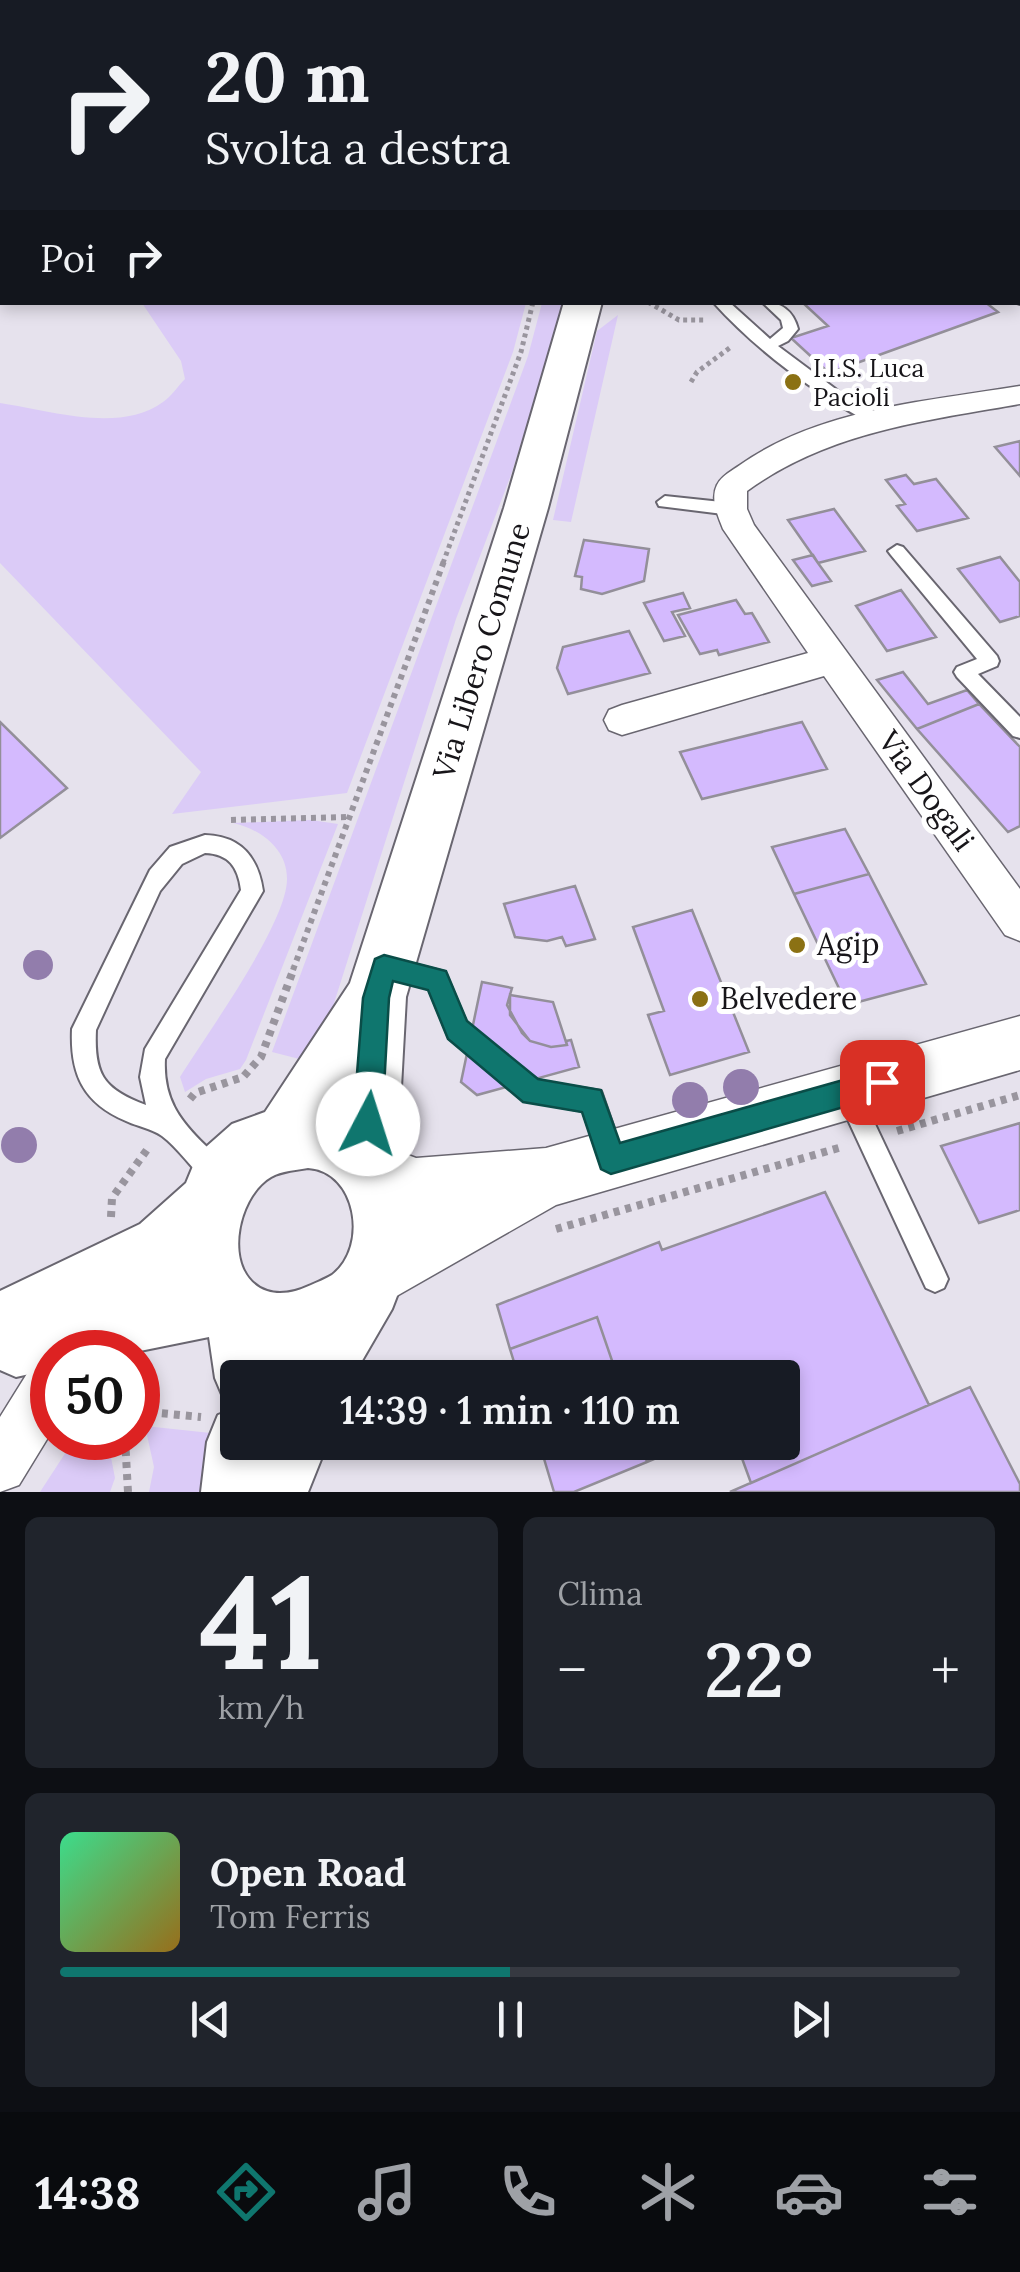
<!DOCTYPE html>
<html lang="it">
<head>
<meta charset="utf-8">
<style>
	body { margin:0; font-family:Lora,serif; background:#20242c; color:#f1f3f6; height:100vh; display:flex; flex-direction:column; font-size:38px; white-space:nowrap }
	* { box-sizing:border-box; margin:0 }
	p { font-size:32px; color:#9ea1a6 }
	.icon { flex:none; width:55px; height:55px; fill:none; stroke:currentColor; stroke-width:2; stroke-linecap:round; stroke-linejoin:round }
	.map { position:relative; height:1492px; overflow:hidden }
	.side { display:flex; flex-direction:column; gap:25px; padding:25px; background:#0d0f14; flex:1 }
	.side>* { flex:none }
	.top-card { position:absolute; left:0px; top:0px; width:1020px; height:305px; box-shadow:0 5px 15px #0003; background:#171b24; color:#f1f3f6; overflow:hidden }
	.speed { position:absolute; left:30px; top:1330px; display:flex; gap:20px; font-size:50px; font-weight:700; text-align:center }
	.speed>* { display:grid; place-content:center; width:130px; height:130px; border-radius:50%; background:#171b24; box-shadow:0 5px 15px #0003; line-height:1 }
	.speed .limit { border:15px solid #d22; background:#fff; color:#111 }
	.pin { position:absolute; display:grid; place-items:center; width:85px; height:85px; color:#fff; margin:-42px; border-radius:20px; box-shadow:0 5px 15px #0006 }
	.me { position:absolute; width:110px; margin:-55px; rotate:5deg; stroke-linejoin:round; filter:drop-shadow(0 0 8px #0008) }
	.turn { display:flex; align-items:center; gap:35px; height:210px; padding:0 40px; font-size:45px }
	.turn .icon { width:130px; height:130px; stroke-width:2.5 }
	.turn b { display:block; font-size:70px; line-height:85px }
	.then { display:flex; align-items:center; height:95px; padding:0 40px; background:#0003; gap:20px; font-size:38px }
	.big { font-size:75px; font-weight:600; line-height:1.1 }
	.side .tile { flex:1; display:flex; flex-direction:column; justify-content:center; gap:15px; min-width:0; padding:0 35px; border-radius:15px; background:#20242c }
	.side .dial { align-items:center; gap:0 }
	.dial b { font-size:130px; line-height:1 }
	.song { display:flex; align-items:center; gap:30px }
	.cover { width:120px; height:120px; border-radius:15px; background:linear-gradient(135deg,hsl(150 70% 55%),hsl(40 70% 35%)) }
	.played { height:10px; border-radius:5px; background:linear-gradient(90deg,#0f766e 50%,#363941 50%) }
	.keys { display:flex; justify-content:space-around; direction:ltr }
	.heat { display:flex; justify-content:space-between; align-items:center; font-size:55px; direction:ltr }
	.side .tiles { flex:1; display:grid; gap:25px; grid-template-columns:1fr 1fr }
	.tile:last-child { grid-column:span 2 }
	.trip { position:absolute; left:220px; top:1360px; width:580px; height:100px; border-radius:10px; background:#171b24; box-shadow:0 5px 15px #0003; font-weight:600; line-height:100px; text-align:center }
	.tabs { display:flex; height:160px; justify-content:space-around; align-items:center; background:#090b0e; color:#9ea1a6 }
	.tabs .icon { width:70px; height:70px }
	.tabs .active { color:#0f766e }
	.tabs b { font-size:45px; color:#f1f3f6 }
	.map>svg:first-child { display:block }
	.green { fill:#dbcbf7 }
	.building { fill:#d4bafe; stroke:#938f99; stroke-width:2.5 }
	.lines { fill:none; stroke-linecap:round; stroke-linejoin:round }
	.service-casing { stroke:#696670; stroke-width:4 }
	.minor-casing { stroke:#696670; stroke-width:3 }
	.tertiary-casing { stroke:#696670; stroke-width:3 }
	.secondary-casing { stroke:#696670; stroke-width:4 }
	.path-far2 { stroke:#99959e; stroke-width:5; stroke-dasharray:4 4; stroke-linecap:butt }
	.path-far1 { stroke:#99959e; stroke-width:6; stroke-dasharray:5 5; stroke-linecap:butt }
	.path { stroke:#99959e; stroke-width:8; stroke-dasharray:6 6; stroke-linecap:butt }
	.service { fill:#fff; fill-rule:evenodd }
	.minor { fill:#fff; fill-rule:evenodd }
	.tertiary { fill:#fff; fill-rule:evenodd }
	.secondary { fill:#fff; fill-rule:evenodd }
	.tree { fill:#927dac }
	.route { fill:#0f766e; stroke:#0a4d48; stroke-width:2.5 }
	.poi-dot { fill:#8b7114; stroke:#fff; stroke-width:4 }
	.labels { text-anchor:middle; stroke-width:10; stroke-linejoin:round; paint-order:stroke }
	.far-poi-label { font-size:25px; fill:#171519; stroke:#fff; text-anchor:start }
	.street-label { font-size:30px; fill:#171519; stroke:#fff }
	.poi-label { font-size:30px; fill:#171519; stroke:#fff; text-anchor:start }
</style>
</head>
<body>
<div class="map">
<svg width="1020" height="1492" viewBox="0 0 1020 1492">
	<rect width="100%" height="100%" fill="#e6e2ed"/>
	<path class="green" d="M142 303H526L513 352 347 793 172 814 201 772 0 563V403C49 410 119 434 163 402 171 397 178 386 185 379L181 361Z
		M542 303H565L511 475 456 619 315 1063 272 1052 528 356Z
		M618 315 571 522 553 520 597 331Z
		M311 820 338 824 246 1060 240 1069 206 1079 185 1092 180 1077C206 1035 286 925 287 880 288 849 260 829 233 823Z
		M145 1426 220 1434 200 1492H149L154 1467Z
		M88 1438 108 1442 115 1478 110 1492H40L66 1452Z"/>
	<path class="building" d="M913 0H1020V48L1018 2H904Z
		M802 302H985L998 312 829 373 791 338 828 326Z
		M1020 441V476L995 447Z
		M906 475 914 484 936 479 968 518 917 531 897 506 905 504 886 480Z
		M834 509 865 551 818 563 788 520Z
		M584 540 649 549 644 581 602 594 581 589 582 577 575 576Z
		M813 555 818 563 831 581 812 586 793 560Z
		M1000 557 1020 582V616L1000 622 958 569Z
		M901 590 936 637 887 651 856 606Z
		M683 593 690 608 672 612 685 636 664 641 644 603Z
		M736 600 745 614 752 613 769 642 719 655 717 650 700 654 678 615Z
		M629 631 650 673 568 694 557 668 563 647Z
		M903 672 928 704 967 690 979 704 917 729 877 680Z
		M979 704 1020 747V826L1008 832 917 729Z
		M0 722 67 788 0 838Z
		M802 722 827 769 702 799 680 752Z
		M845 829 869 874 794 894 772 847Z
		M869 874 926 984 847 1005 794 894Z
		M575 886 595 939 566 946 562 937 547 941 515 937 504 904Z
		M692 910 749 1052 670 1075 648 1015 664 1011 633 927Z
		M482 982 512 988 507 1005 522 1033 530 1041 551 1047 567 1045 566 1041 571 1040 579 1067 477 1095 461 1082Z
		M510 995 553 1002 567 1045 551 1047 530 1041 510 1015Z
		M1020 1123V1210L979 1223 941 1146Z
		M825 1192 929 1405 751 1483 736 1442H782V1378H618L597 1317 510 1349 497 1305 659 1242 662 1250Z
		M597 1317 618 1378H519L510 1349Z
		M970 1387 1020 1484V1492H730Z
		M539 1442H641L647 1462 574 1492H554Z
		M641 1442H694L647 1462Z"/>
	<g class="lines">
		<defs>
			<path id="service" d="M0 0H9L10 2 2 5Z
				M483 0H495L496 2H485Z
				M837 0H849L850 2H839Z
				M863 0H876L877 2H865Z
				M1018 294H1020V304L1014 302H1018Z
				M713 302H729L770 339 783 328 781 320 762 302C781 302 793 310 798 329L788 341 778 346 841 393 885 417V425H873C814 392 758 352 713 302Z
				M665 496 731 503 740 509 731 515 659 506 657 502Z
				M897 545 903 547 997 656 999 661 997 666 978 674 1020 717V738L1013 736 957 677 954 672 957 667 977 659 891 555 888 551Z
				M205 835C241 836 258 857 263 891L165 1059C163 1098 179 1120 206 1146 214 1155 222 1161 227 1172L223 1181 214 1185 205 1181C191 1167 177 1147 162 1136 153 1129 136 1126 126 1121 83 1103 70 1074 72 1029L150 870 170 847ZM205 853C229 854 238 867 241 890L145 1049 140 1077 146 1105C103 1089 94 1074 96 1030L160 891 182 864Z
				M389 958 445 972 466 1022 537 1081 601 1091 624 1157 620 1166 611 1170 602 1166 583 1111 523 1100 449 1038 429 989 381 975 378 968 381 961Z
				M848 1082 857 1086 944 1270 948 1279 944 1288 935 1292 926 1288 836 1094 839 1086Z"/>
			<path id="minor" d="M1020 386V404C924 421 828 432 747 491V509L754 525 1020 889V941L1005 935 824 676 622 735 609 730 604 720 609 710 622 705 808 653 723 529C718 516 710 499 717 485 721 476 733 470 740 465 819 409 928 401 1020 386Z
				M52 1357V1431L19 1485 0 1492V1417L33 1364Z"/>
			<path id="tertiary" d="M1020 1016V1070L556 1205 372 1310 350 1300 340 1278 350 1256 416 1218 394 1213 352 1193 343 1172 352 1151 373 1142 416 1158 546 1148Z"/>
			<path id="secondary" d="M564 302H602L548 508 406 997 399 1124 406 1168 420 1210V1236L392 1309 352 1378H238V1442H328L308 1492H201L207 1442 218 1415 236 1408 226 1404 215 1378 209 1337 135 1352H52V1369L16 1377 0 1370V1291L140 1224 186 1183 198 1154 232 1124 265 1112 350 983 504 508ZM308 1168C357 1171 369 1247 332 1275 326 1279 317 1282 311 1285 298 1291 282 1296 267 1291 221 1275 236 1197 271 1177 281 1171 297 1170 308 1168Z"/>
		</defs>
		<use href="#service" class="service-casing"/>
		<use href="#minor" class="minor-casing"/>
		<use href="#tertiary" class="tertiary-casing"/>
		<use href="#secondary" class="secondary-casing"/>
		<path class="path-far2" d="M648 302 679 320H707
			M691 382 697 372 731 347
			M443 563 521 352 533 302"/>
		<path class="path-far1" d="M231 820 350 817
			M293 970 444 561"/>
		<path class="path" d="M190 1099 195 1093 243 1077 261 1057 294 968
			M897 1131 1020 1095
			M111 1217 112 1198 149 1147
			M556 1229 842 1147
			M138 1411 201 1417
			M125 1438 128 1492"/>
		<use href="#service" class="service"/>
		<use href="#minor" class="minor"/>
		<use href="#tertiary" class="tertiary"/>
		<use href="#secondary" class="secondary"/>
	</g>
	<g class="tree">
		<circle cx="38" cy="965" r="15"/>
		<circle cx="741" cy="1087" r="18"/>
		<circle cx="690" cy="1100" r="18"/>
		<circle cx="19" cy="1145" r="18"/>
	</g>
	<path class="route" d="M384 955 446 971 467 1021 538 1079 601 1090 620 1143 882 1069 891 1073 895 1082 891 1092 882 1096 611 1174 601 1169 582 1112 523 1102 448 1039 428 990 393 981 389 998 382 1124 377 1134 368 1138 358 1134 353 1124 363 998 375 959Z"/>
	<g class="poi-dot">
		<circle cx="793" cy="382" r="10"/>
		<circle cx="797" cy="945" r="10"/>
		<circle cx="700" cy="999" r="10"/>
	</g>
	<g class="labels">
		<g class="far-poi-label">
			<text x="813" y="377">I.I.S. Luca<tspan x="813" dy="29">Pacioli</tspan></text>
		</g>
		<g class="street-label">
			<text transform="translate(482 651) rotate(-73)" y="10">Via Libero Comune</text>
			<text transform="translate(926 791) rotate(54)" y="10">Via Dogali</text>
		</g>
		<g class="poi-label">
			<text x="817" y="955">Agip</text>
			<text x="720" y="1009">Belvedere</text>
		</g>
	</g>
</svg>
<div class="speed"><div class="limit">50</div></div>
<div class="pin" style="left:882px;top:1082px;background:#d93025"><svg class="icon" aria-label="arrive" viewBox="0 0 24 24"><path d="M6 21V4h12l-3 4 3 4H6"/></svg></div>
<svg class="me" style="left:368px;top:1124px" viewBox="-20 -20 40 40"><circle r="19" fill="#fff"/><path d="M0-13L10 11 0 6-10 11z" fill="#0f766e"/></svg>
<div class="trip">14:39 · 1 min · 110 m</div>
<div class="top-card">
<div class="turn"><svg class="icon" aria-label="right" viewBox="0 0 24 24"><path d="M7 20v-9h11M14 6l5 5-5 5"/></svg><div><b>20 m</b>Svolta a destra</div></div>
<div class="then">Poi<svg class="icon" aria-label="right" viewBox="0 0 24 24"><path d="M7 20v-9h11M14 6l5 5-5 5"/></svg></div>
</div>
</div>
<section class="side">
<div class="tiles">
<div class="tile dial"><b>41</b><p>km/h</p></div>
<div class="tile"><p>Clima</p>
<div class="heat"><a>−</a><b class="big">22°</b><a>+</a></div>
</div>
<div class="tile">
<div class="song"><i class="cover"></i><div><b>Open Road</b><p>Tom Ferris</p></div></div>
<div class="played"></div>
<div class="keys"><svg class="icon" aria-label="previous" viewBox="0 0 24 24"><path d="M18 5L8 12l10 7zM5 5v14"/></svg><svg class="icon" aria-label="pause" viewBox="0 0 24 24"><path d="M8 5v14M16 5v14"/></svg><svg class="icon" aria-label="next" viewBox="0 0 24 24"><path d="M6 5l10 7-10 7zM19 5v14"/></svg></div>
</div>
</div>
</section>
<nav class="tabs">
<b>14:38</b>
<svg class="icon active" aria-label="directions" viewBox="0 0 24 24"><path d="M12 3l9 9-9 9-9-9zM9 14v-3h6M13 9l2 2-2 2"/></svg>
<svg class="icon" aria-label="music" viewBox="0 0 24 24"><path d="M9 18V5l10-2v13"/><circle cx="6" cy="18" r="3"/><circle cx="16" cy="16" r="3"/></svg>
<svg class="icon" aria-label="phone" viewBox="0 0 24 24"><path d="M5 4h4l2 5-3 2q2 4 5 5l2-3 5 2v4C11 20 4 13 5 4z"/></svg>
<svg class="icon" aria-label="climate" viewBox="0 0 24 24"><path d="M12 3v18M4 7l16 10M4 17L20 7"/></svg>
<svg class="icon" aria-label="car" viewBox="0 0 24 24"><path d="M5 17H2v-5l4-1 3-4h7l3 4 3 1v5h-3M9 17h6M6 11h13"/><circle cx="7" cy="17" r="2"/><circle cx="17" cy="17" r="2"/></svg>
<svg class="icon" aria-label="filters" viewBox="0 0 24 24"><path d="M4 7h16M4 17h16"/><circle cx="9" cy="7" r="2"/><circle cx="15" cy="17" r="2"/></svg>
</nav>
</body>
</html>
